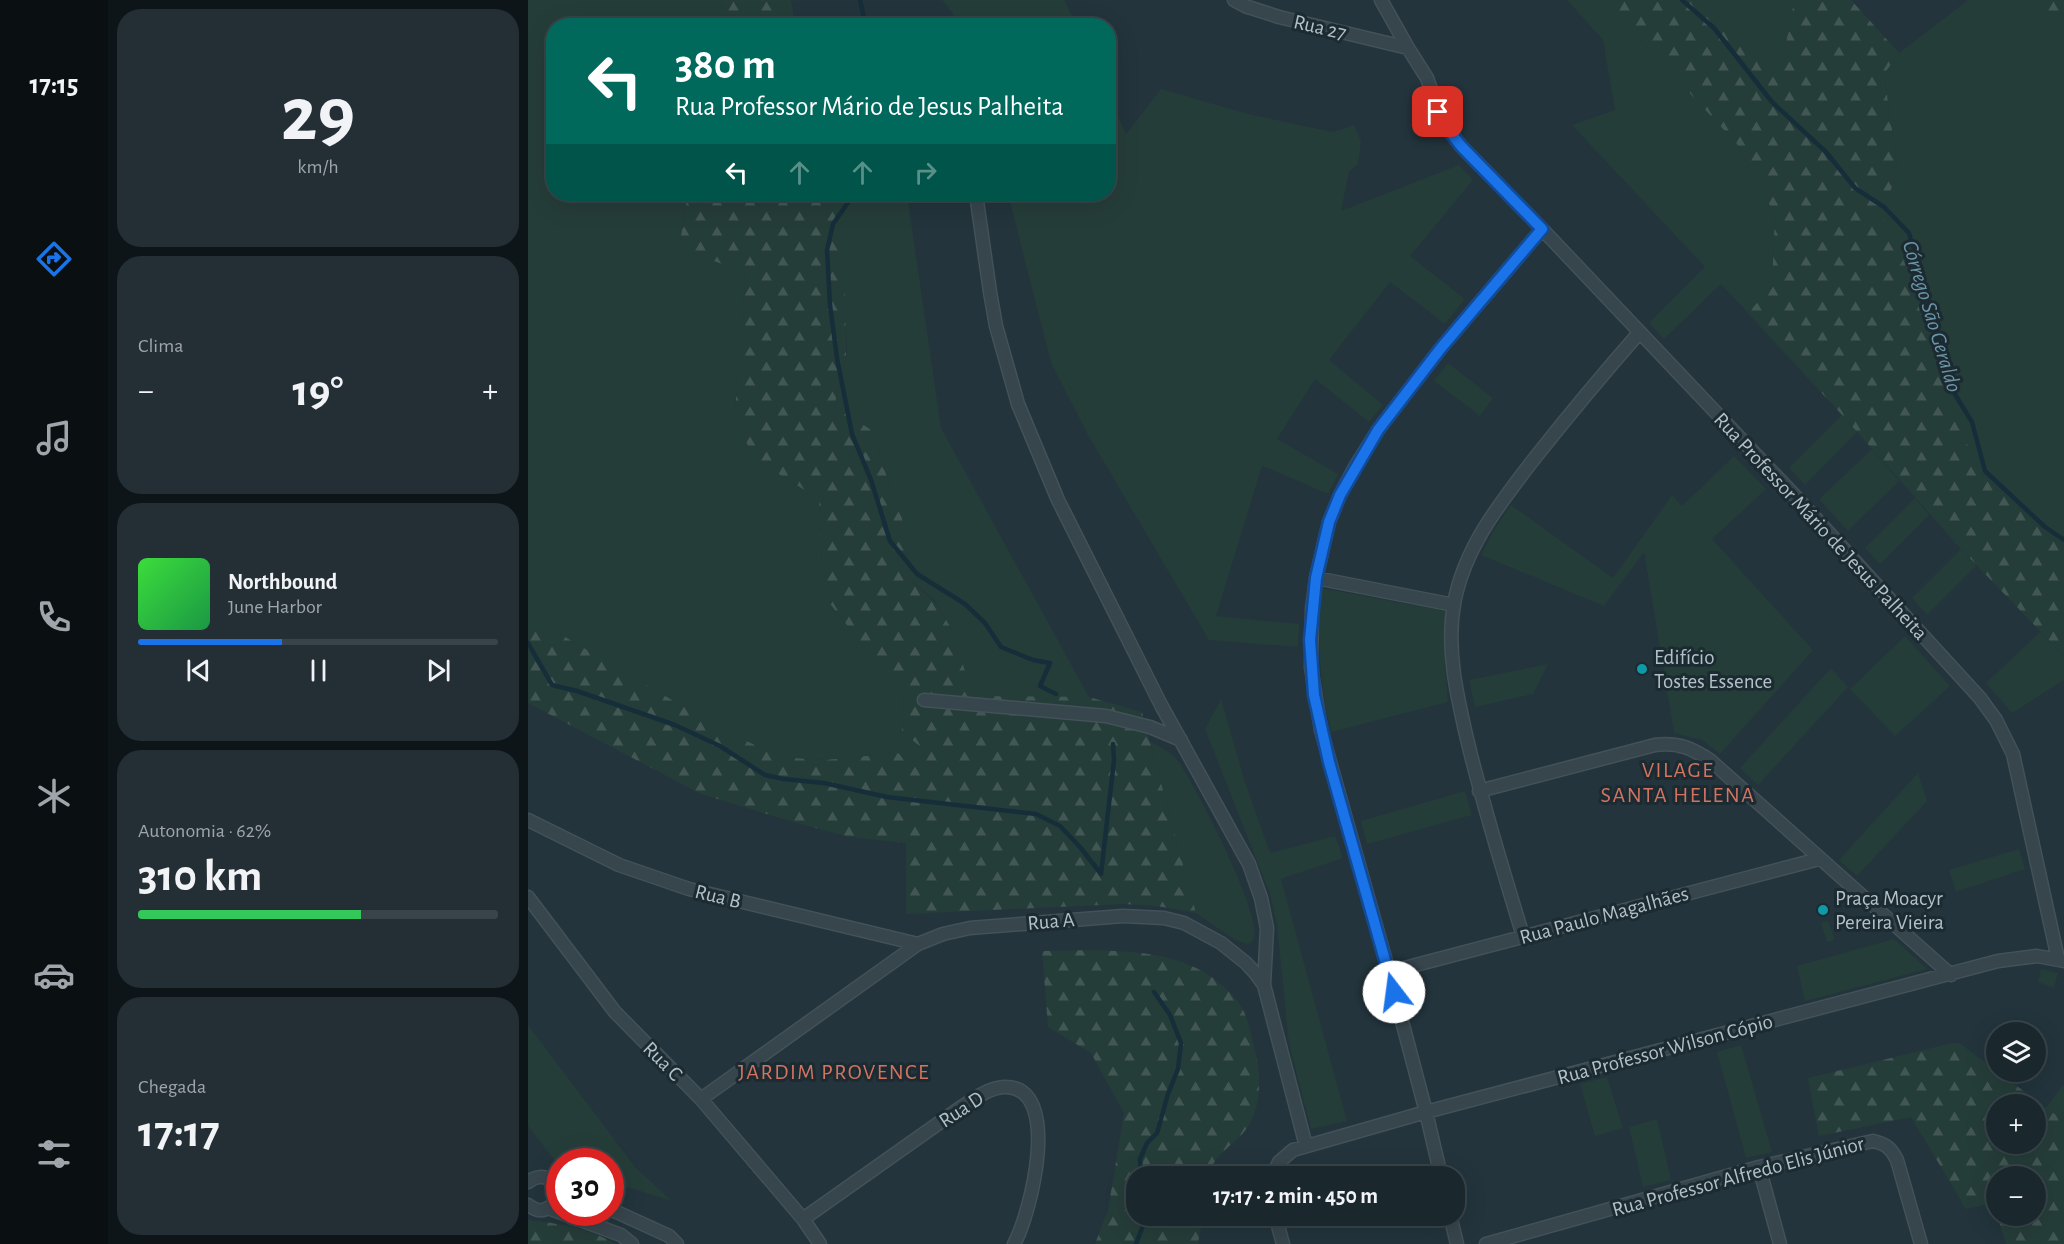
<!DOCTYPE html>
<html lang="pt">
<head>
<meta charset="utf-8">
<style>
	body { margin:0; font-family:"Alegreya Sans",sans-serif; background:#232f35; color:#f1f3f6; height:100vh; display:flex; flex-direction:column; font-size:22px; white-space:nowrap }
	* { box-sizing:border-box; margin:0 }
	p { font-size:20px; color:#9fa5aa }
	.icon { flex:none; width:33px; height:33px; fill:none; stroke:currentColor; stroke-width:2; stroke-linecap:round; stroke-linejoin:round }
	.map { position:relative; flex:1; overflow:hidden }
	.drawer { display:flex; flex-direction:column; gap:9px; padding:9px; background:#0e1519; width:420px }
	.drawer>* { flex:none }
	.banner { position:absolute; left:18px; top:18px; width:570px; height:183px; border-radius:24px; box-shadow:0 6px 24px #0002,0 0 0 2px #384449; background:#00695c; color:#fff; overflow:hidden }
	.tools { position:absolute; left:1458px; top:1022px; display:grid; gap:12px }
	.tools a { display:grid; place-items:center; width:60px; height:60px; border-radius:50%; background:#1a272d; box-shadow:0 6px 24px #0002,0 0 0 2px #384449; font-size:30px }
	.speed { position:absolute; left:18px; top:1148px; display:flex; gap:12px; font-size:30px; font-weight:700; text-align:center }
	.speed>* { display:grid; place-content:center; width:78px; height:78px; border-radius:50%; background:#1a272d; box-shadow:0 6px 24px #0002,0 0 0 2px #384449; line-height:1 }
	.speed .limit { border:9px solid #d22; background:#fff; color:#111 }
	.pin { position:absolute; display:grid; place-items:center; width:51px; height:51px; color:#fff; margin:-26px; border-radius:12px; box-shadow:0 3px 9px #0006 }
	.me { position:absolute; width:66px; margin:-33px; rotate:345deg; stroke-linejoin:round; filter:drop-shadow(0 0 4px #0008) }
	.turn { display:flex; align-items:center; gap:21px; height:126px; padding:0 30px; font-size:27px }
	.turn .icon { width:78px; height:78px; stroke-width:2.5 }
	.turn b { display:block; font-size:42px; line-height:51px }
	.lanes { display:flex; align-items:center; height:57px; padding:0 30px; background:#0003; justify-content:center; gap:30px; direction:ltr }
	.lanes .off { opacity:.35 }
	.big { font-size:45px; font-weight:700; line-height:1.1 }
	.drawer .card { flex:1; display:flex; flex-direction:column; justify-content:center; gap:9px; min-width:0; padding:0 21px; border-radius:24px; background:#232f35 }
	.drawer .dial { align-items:center; gap:0 }
	.dial b { font-size:78px; line-height:1 }
	.song { display:flex; align-items:center; gap:18px }
	.cover { width:72px; height:72px; border-radius:9px; background:linear-gradient(135deg,hsl(120 70% 55%),hsl(140 70% 35%)) }
	.played { height:6px; border-radius:3px; background:linear-gradient(90deg,#1a73e8 40%,#384449 40%) }
	.keys { display:flex; justify-content:space-around; direction:ltr }
	.heat { display:flex; justify-content:space-between; align-items:center; font-size:33px; direction:ltr }
	.charge { height:9px; border-radius:4px; background:linear-gradient(90deg,#34c759 62%,#384449 0) }
	.trip { position:absolute; left:598px; top:1166px; width:339px; height:60px; border-radius:24px; background:#1a272d; box-shadow:0 6px 24px #0002,0 0 0 2px #384449; font-weight:700; line-height:60px; text-align:center }
	main { display:flex; flex:1; min-height:0 }
	.menu { display:flex; flex-direction:column; width:108px; justify-content:space-around; align-items:center; background:#0a1012; color:#9fa5aa }
	.menu .icon { width:42px; height:42px }
	.menu .active { color:#1a73e8 }
	.menu b { font-size:27px; color:#f1f3f6 }
	.map>svg:first-child { display:block }
	.green { fill:#253d39 }
	.forest { fill:url(#forest-firs); fill-rule:evenodd }
	.lines { fill:none; stroke-linecap:round; stroke-linejoin:round }
	.stream { stroke:#162e39; stroke-width:4.5 }
	.minor-casing { stroke:#435158; stroke-width:15 }
	.minor { stroke:#37454c; stroke-width:12 }
	.route-casing { stroke:#114b97; stroke-width:15 }
	.route { stroke:#1a73e8; stroke-width:10 }
	.culture-dot { fill:#0f9aa8; stroke:#1c2a31; stroke-width:2 }
	.labels { text-anchor:middle; stroke-width:6; stroke-linejoin:round; paint-order:stroke }
	.street-label { font-size:21px; fill:#b2c0c7; stroke:#1c2a31 }
	.poi-label { font-size:21px; fill:#b2c0c7; stroke:#1c2a31; text-anchor:start }
	.water-label { font-size:22px; font-style:italic; fill:#6b95a6; stroke:#1c2a31 }
	.neighbourhood-label { font-size:22px; letter-spacing:1.5px; fill:#d37461; stroke:#1c2a31 }
</style>
</head>
<body>
<main>
<nav class="menu">
<b>17:15</b>
<svg class="icon active" aria-label="directions" viewBox="0 0 24 24"><path d="M12 3l9 9-9 9-9-9zM9 14v-3h6M13 9l2 2-2 2"/></svg>
<svg class="icon" aria-label="music" viewBox="0 0 24 24"><path d="M9 18V5l10-2v13"/><circle cx="6" cy="18" r="3"/><circle cx="16" cy="16" r="3"/></svg>
<svg class="icon" aria-label="phone" viewBox="0 0 24 24"><path d="M5 4h4l2 5-3 2q2 4 5 5l2-3 5 2v4C11 20 4 13 5 4z"/></svg>
<svg class="icon" aria-label="climate" viewBox="0 0 24 24"><path d="M12 3v18M4 7l16 10M4 17L20 7"/></svg>
<svg class="icon" aria-label="car" viewBox="0 0 24 24"><path d="M5 17H2v-5l4-1 3-4h7l3 4 3 1v5h-3M9 17h6M6 11h13"/><circle cx="7" cy="17" r="2"/><circle cx="17" cy="17" r="2"/></svg>
<svg class="icon" aria-label="filters" viewBox="0 0 24 24"><path d="M4 7h16M4 17h16"/><circle cx="9" cy="7" r="2"/><circle cx="15" cy="17" r="2"/></svg>
</nav>
<section class="drawer">
<div class="card dial"><b>29</b><p>km/h</p></div>
<div class="card"><p>Clima</p>
<div class="heat"><a>−</a><b class="big">19°</b><a>+</a></div>
</div>
<div class="card">
<div class="song"><i class="cover"></i><div><b>Northbound</b><p>June Harbor</p></div></div>
<div class="played"></div>
<div class="keys"><svg class="icon" aria-label="previous" viewBox="0 0 24 24"><path d="M18 5L8 12l10 7zM5 5v14"/></svg><svg class="icon" aria-label="pause" viewBox="0 0 24 24"><path d="M8 5v14M16 5v14"/></svg><svg class="icon" aria-label="next" viewBox="0 0 24 24"><path d="M6 5l10 7-10 7zM19 5v14"/></svg></div>
</div>
<div class="card"><p>Autonomia · 62%</p><b class="big">310 km</b><div class="charge"></div></div>
<div class="card"><p>Chegada</p><b class="big">17:17</b></div>
</section>
<div class="map">
<svg width="1536" height="1244" viewBox="0 0 1536 1244">
	<defs>
		<pattern id="forest-firs" width="22" height="20" patternUnits="userSpaceOnUse" patternTransform="scale(1.5)"><rect width="22" height="20" fill="#253d39"/><path d="M5 1l3.5 6h-7zM16 11l3.5 6h-7z" fill="#425754"/></pattern>
	</defs>
	<rect width="100%" height="100%" fill="#23343c"/>
	<path class="green" d="M0 0H194L189 25 26 26V194H160L151 248 218 273 207 411 216 438 230 461 291 499 294 565 303 605 376 697 374 732 398 751 387 769 370 753 297 760 266 758 237 750 188 726 0 615Z
		M414 0H536L549 25H431L424 12Z
		M1039 0H1075L1209 144 1247 215 1244 286 1220 313 1193 284 1136 339 1121 323 1177 267 1044 125 1087 110 1075 40Z
		M1176 0H1262L1265 7 1253 70 1198 28Z
		M1440 0H1499L1514 19 1536 27V547L1519 535 1453 474 1421 406 1400 324 1352 214 1370 172 1356 73 1371 53Z
		M633 89 720 114 805 132 826 125 833 141 830 164 821 172 813 211 931 165 945 180 882 256 937 299 917 324 862 282 801 360 855 405 841 422 787 379 749 439 810 474 800 494 735 466 733 469 688 616 771 624 770 647 681 640 560 435 523 363 480 194H580L581 96 598 134Z
		M310 194H379L413 428 561 697H445L423 628 407 601 381 578 378 530 342 429 306 407 319 351Z
		M920 363 965 398 952 416 906 381Z
		M1314 415 1329 432 1277 485 1261 468Z
		M1344 449 1371 481 1320 531 1291 499Z
		M1206 456 1238 489 1184 539 1285 650 1192 754 1174 740 1146 733 1116 552 1076 606 953 555 967 528 983 505 1085 578 1144 495 1154 506Z
		M1387 498 1401 515 1352 564 1337 548Z
		M1433 549 1448 566 1399 615 1384 598Z
		M793 588 917 611V665L920 702 803 732C792 684 788 637 793 588Z
		M1512 632 1536 656V680L1484 713 1458 683Z
		M1377 636 1422 686 1367 736 1322 689Z
		M1020 664 1005 694 947 707 941 680Z
		M1303 668 1320 687 1230 785 1212 768Z
		M693 699 717 782 742 853 807 836 815 858 753 879 819 1121 783 1129 761 1044 749 925 742 894 677 729Z
		M622 741 644 754 651 762C668 787 733 912 726 937 725 942 724 942 720 944L707 940 668 913Z
		M1390 773 1399 801 1329 876 1311 860Z
		M937 791 944 815 839 844 833 821Z
		M1491 849 1497 869 1428 892 1421 870Z
		M1300 921 1307 940 1299 942 1293 923Z
		M1366 939 1399 969 1277 1001 1269 966Z
		M1513 969 1530 973 1526 988 1510 982Z
		M0 1025 108 1168 144 1201 83 1182 82 1161H32L31 1166 0 1126Z
		M1213 1045 1244 1152 1218 1158 1189 1052Z
		M1079 1077 1095 1128 1067 1136 1052 1084Z
		M1536 1084V1121L1518 1108Z
		M1129 1119 1143 1180 1115 1187 1101 1127Z"/>
	<path class="forest" d="M194 0H263L267 25H189Z
		M1075 0H1176L1198 28 1253 69 1265 7 1262 0H1323L1371 53 1356 74 1370 172 1353 214 1375 259 1400 324 1421 406 1453 474 1519 535 1536 547V656L1433 549 1314 415 1220 313 1244 286 1247 215 1209 144Z
		M1499 0H1536V27L1514 19Z
		M160 194H310L317 288 318 355 306 407 342 429 378 530 381 578 409 605 423 628 445 696 561 697 614 712 668 913 629 906 595 904 378 914V843L322 837 269 823 173 794 0 703V615L188 726 237 750 266 758 297 760 370 753 386 768 398 751 374 732 376 697 303 605 294 565 291 499 230 461 216 439 207 411 218 273 151 248Z
		M567 950C611 952 653 953 689 981 700 990 710 999 716 1012 721 1022 723 1036 726 1047 733 1071 734 1101 722 1123 712 1143 685 1152 681 1176H609V1215H675L670 1244H567L580 1210 596 1113 563 1053 520 1027 514 951Z
		M1425 1043H1431L1536 1121V1244H1478L1469 1215H1508V1176H1468V1213L1465 1203 1438 1209 1383 1117 1291 1136 1280 1078ZM1468 1104H1508V1143H1468Z
		M0 1220C28 1223 62 1228 87 1244H0Z"/>
	<g class="lines">
		<path class="stream" d="M332 0 338 26
			M1154 0 1186 28 1244 102 1298 152 1327 188 1356 207 1381 233 1405 316 1423 388 1444 422 1457 471 1517 527 1536 540
			M326 194 305 224 299 250 302 305 309 358 324 434 343 480 362 541 389 574 437 604 457 623 473 647 505 660 522 663 512 686 528 694
			M0 643 24 685 49 691 147 725 192 746 237 775 256 779 296 783 359 797 508 814 532 826 552 847 573 874
			M573 874 586 760 585 744
			M617 1176 613 1172 612 1159 619 1143 629 1133 640 1094 650 1069 653 1043 642 1015 626 992
			M608 1244 619 1215"/>
		<defs>
			<path id="minor" d="M706 0 717 6 751 17 880 48 853 0
				M880 48 899 78 915 123 933 146 1014 229 1269 498 1452 698 1468 720 1485 754 1530 959
				M448 194 462 292 468 326 490 404 530 500 633 705 721 864 733 898 739 928 736 985
				M788 578 926 605
				M396 700 578 716 622 727 653 740
				M951 791 1127 745C1150 742 1164 748 1183 761L1423 975
				M0 820 91 865 161 889 390 944
				M0 897 87 1012 173 1099 275 1219 292 1244
				M995 936C975 870 955 806 939 739 929 696 918 649 926 604 936 548 972 503 1006 459 1040 416 1075 374 1111 333
				M861 972 1291 859
				M173 1099 390 944 415 934 442 928 595 916 636 918 656 923 693 943 718 963 728 974 736 985 778 1146
				M1231 1167 1252 1244
				M744 1176 751 1162 765 1150 898 1112 1470 961 1509 956 1536 961
				M913 1176 898 1112 861 972 793 730 783 667 784 609 788 578 801 522 812 495 827 467 850 430 913 348 1014 229
				M0 1182C23 1164 41 1199 18 1209 11 1212 6 1209 0 1205
				M20 1208 93 1235 104 1244
				M82 1209 141 1236 149 1244
				M747 1215 755 1244
				M922 1215 929 1244
				M275 1219 435 1106C447 1098 461 1088 476 1087 536 1085 502 1216 486 1244
				M958 1244 1231 1167 1345 1141C1358 1144 1363 1148 1369 1160L1393 1244"/>
		</defs>
		<use href="#minor" class="minor-casing"/>
		<use href="#minor" class="minor"/>
	</g>
	<g class="lines">
		<defs>
			<path id="route" d="M866 992 801 762 786 695 782 640 788 578 801 522 812 495 850 430 913 348 1014 229 933 146 915 123 910 112"/>
		</defs>
		<use href="#route" class="route-casing"/>
		<use href="#route" class="route"/>
	</g>
	<g class="culture-dot">
		<circle cx="1114" cy="669" r="6"/>
		<circle cx="1295" cy="910" r="6"/>
	</g>
	<g class="labels">
		<g class="street-label">
			<text transform="translate(792 27) rotate(13)" y="7">Rua 27</text>
			<text transform="translate(1293 526) rotate(47)" y="7">Rua Professor Mário de Jesus Palheita</text>
			<text transform="translate(190 896) rotate(14)" y="7">Rua B</text>
			<text transform="translate(1076 915) rotate(-15)" y="7">Rua Paulo Magalhães</text>
			<text transform="translate(523 921) rotate(-5)" y="7">Rua A</text>
			<text transform="translate(1137 1049) rotate(-15)" y="7">Rua Professor Wilson Cópio</text>
			<text transform="translate(135 1061) rotate(45)" y="7">Rua C</text>
			<text transform="translate(433 1109) rotate(-33)" y="7">Rua D</text>
			<text transform="translate(1210 1176) rotate(-15)" y="7">Rua Professor Alfredo Elis Júnior</text>
		</g>
		<g class="poi-label">
			<text x="1126" y="664">Edifício<tspan x="1126" dy="24">Tostes Essence</tspan></text>
			<text x="1307" y="905">Praça Moacyr<tspan x="1307" dy="24">Pereira Vieira</tspan></text>
		</g>
		<g class="water-label">
			<text transform="translate(1405 316) rotate(73)" y="8">Córrego São Geraldo</text>
		</g>
		<g class="neighbourhood-label">
			<text x="1150" y="777">VILAGE<tspan x="1150" dy="25">SANTA HELENA</tspan></text>
			<text x="306" y="1079">JARDIM PROVENCE</text>
		</g>
	</g>
</svg>
<div class="tools">
<a><svg class="icon" aria-label="layers" viewBox="0 0 24 24"><path d="M12 4l9 5-9 5-9-5zM3 14l9 5 9-5"/></svg></a>
<a>+</a>
<a>−</a>
</div>
<div class="speed"><div class="limit">30</div></div>
<div class="pin" style="left:910px;top:112px;background:#d93025"><svg class="icon" aria-label="arrive" viewBox="0 0 24 24"><path d="M6 21V4h12l-3 4 3 4H6"/></svg></div>
<svg class="me" style="left:866px;top:992px" viewBox="-20 -20 40 40"><circle r="19" fill="#fff"/><path d="M0-13L10 11 0 6-10 11z" fill="#1a73e8"/></svg>
<div class="trip">17:17 · 2 min · 450 m</div>
<div class="banner">
<div class="turn"><svg class="icon" aria-label="left" viewBox="0 0 24 24"><path d="M17 20v-9H6M10 6l-5 5 5 5"/></svg><div><b>380 m</b>Rua Professor Mário de Jesus Palheita</div></div>
<div class="lanes"><svg class="icon" aria-label="left" viewBox="0 0 24 24"><path d="M17 20v-9H6M10 6l-5 5 5 5"/></svg><svg class="icon off" aria-label="ahead" viewBox="0 0 24 24"><path d="M12 20V5M6 11l6-6 6 6"/></svg><svg class="icon off" aria-label="ahead" viewBox="0 0 24 24"><path d="M12 20V5M6 11l6-6 6 6"/></svg><svg class="icon off" aria-label="right" viewBox="0 0 24 24"><path d="M7 20v-9h11M14 6l5 5-5 5"/></svg></div>
</div>
</div>
</main>
</body>
</html>
